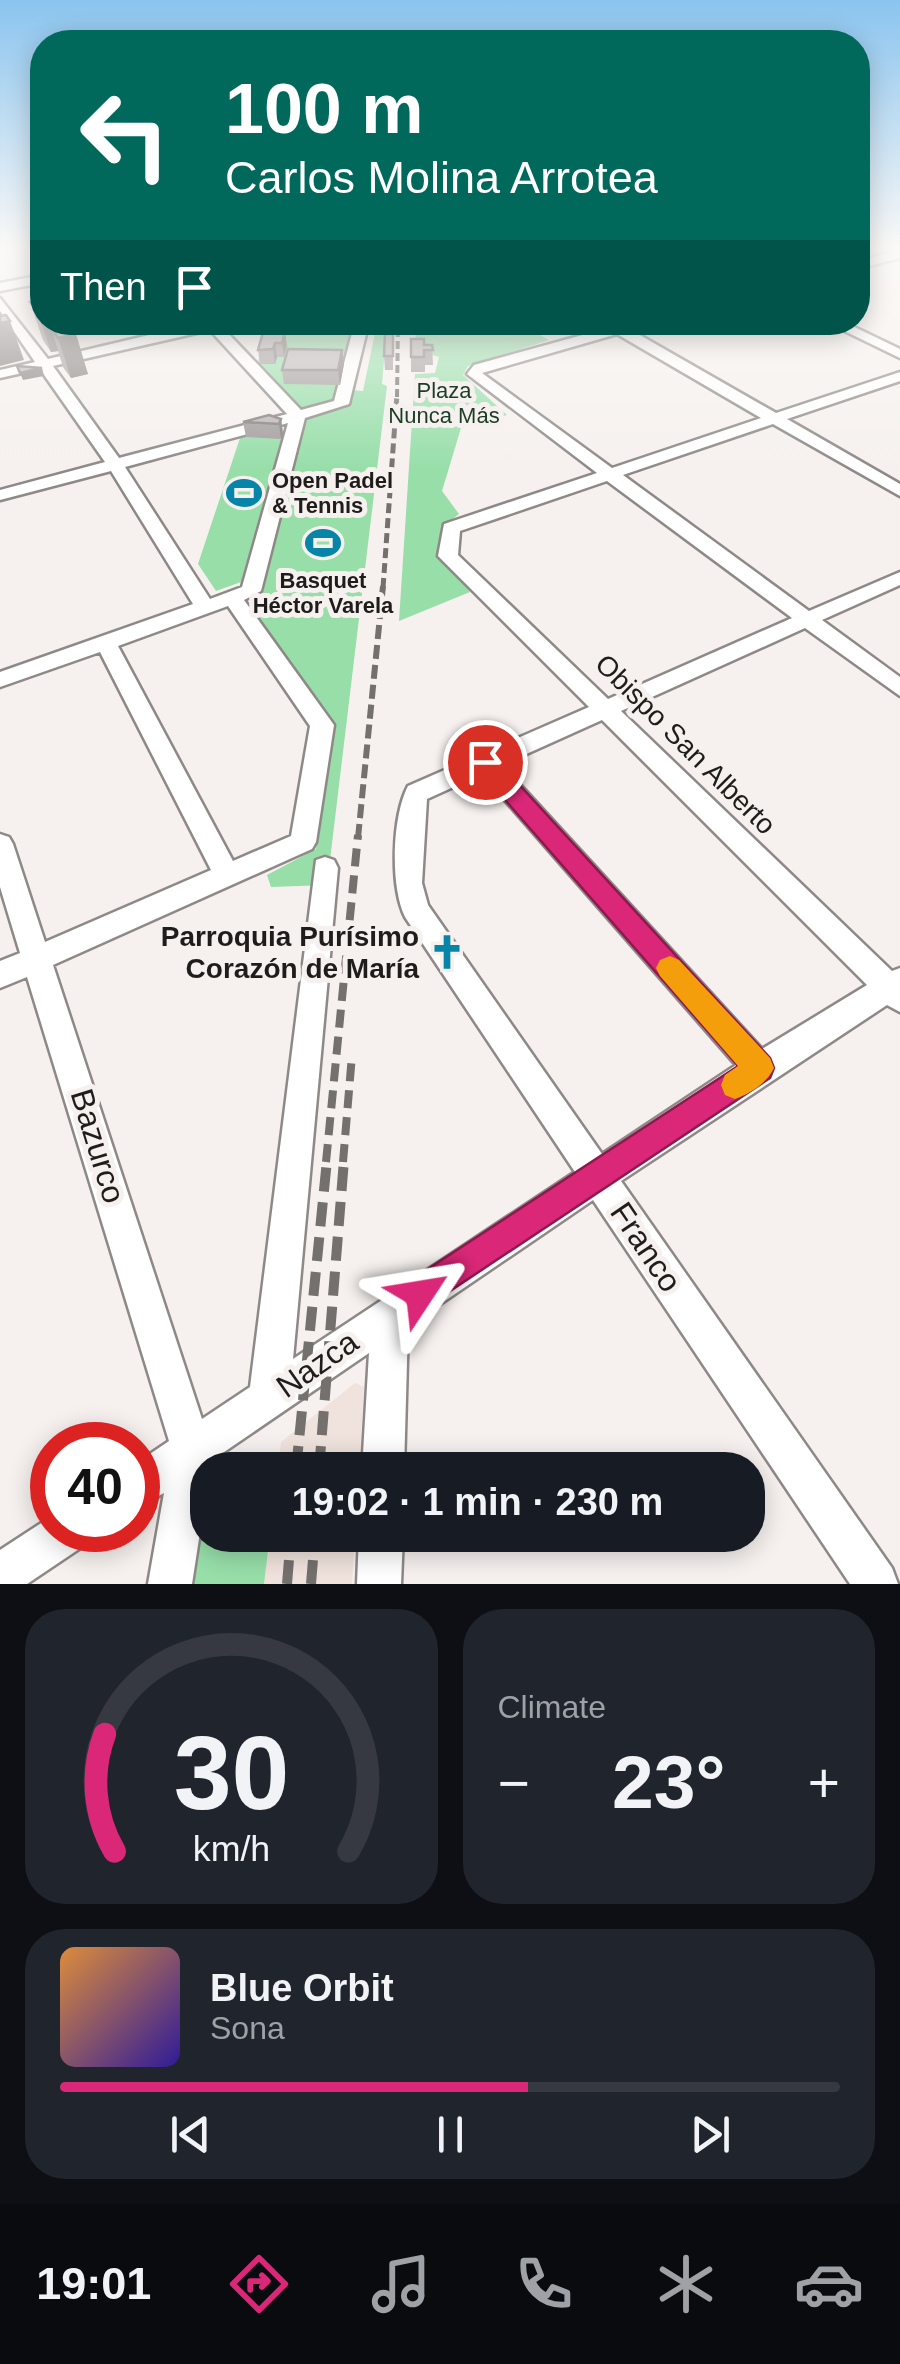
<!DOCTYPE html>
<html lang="en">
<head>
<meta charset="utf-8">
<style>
	body { margin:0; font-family:Arial,sans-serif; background:#20242c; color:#f1f3f6; height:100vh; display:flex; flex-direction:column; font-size:38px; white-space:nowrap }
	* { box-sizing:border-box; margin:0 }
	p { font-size:32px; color:#9ea1a6 }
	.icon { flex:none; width:55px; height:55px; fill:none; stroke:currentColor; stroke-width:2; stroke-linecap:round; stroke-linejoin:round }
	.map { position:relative; height:1584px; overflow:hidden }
	.details { display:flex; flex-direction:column; gap:25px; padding:25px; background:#0d0f14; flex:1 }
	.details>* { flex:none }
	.top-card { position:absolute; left:30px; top:30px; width:840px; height:305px; border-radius:40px; box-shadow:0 5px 25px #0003; background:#00695c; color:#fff; overflow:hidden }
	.speed { position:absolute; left:30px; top:1422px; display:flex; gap:20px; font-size:50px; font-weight:700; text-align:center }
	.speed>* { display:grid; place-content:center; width:130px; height:130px; border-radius:50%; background:#171b24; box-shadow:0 5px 25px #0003; line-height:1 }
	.speed .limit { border:15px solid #d22; background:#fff; color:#111 }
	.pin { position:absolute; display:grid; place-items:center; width:85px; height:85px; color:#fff; margin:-42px; border:5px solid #fff; border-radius:50%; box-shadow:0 2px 10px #0007 }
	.me { position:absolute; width:110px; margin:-55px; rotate:57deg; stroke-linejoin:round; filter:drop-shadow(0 0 8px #0008) }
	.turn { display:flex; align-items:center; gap:35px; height:210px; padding:0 30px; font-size:45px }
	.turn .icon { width:130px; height:130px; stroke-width:2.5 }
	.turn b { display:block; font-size:70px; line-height:85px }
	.then { display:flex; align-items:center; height:95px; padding:0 30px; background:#0003; gap:20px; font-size:38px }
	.big { font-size:75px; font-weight:600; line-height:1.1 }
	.details .tile { flex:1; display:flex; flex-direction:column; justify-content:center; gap:15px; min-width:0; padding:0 35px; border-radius:40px; background:#20242c }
	.details .dial { align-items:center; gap:0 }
	.dial svg { height:260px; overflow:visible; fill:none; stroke:#363941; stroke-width:7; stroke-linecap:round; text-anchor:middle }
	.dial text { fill:#f1f3f6; stroke:none }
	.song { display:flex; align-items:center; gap:30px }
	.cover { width:120px; height:120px; border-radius:15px; background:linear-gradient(135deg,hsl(30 70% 55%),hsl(250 70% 35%)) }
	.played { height:10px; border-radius:5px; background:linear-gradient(90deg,#db2777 60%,#363941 60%) }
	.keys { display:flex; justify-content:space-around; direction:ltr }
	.heat { display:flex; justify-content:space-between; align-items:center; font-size:55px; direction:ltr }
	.details .tiles { flex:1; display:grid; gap:25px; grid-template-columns:1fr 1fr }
	.tile:last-child { grid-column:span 2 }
	.trip { position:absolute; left:190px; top:1452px; width:575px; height:100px; border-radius:40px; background:#171b24; box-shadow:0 5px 25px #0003; font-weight:600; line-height:100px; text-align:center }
	.tab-bar { display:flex; height:160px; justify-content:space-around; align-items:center; background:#090b0e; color:#9ea1a6 }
	.tab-bar .icon { width:70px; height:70px }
	.tab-bar .on { color:#db2777 }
	.tab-bar b { font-size:45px; color:#f1f3f6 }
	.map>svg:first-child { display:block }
	.built { fill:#f0e3dd }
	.green { fill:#97dea9 }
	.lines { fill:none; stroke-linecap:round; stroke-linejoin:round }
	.minor-casing { stroke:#8e8987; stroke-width:5 }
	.minor { fill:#fff; fill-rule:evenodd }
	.rail-far4 { stroke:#73706e; stroke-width:4; stroke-dasharray:8 4; stroke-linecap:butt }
	.rail-far3 { stroke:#73706e; stroke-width:5; stroke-dasharray:10 5; stroke-linecap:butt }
	.rail-far2 { stroke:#73706e; stroke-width:6; stroke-dasharray:14 6; stroke-linecap:butt }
	.rail-far1 { stroke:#73706e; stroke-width:8; stroke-dasharray:18 9; stroke-linecap:butt }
	.rail { stroke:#73706e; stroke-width:10; stroke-dasharray:24 11; stroke-linecap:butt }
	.wall { fill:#a39e9d }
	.shaded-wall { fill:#858180 }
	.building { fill:#beb8b7; stroke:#858180; stroke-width:2.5 }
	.route { fill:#db2777; stroke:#8e194d; stroke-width:2.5 }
	.slow { fill:#f59e0b }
	.labels { text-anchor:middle; stroke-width:10; stroke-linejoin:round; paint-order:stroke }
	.far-park-label { font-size:22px; fill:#1a3d25; stroke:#f6f1ee }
	.far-poi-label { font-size:22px; font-weight:bold; fill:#1f1d1c; stroke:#f6f1ee; text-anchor:start }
	.street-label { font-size:28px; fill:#1f1d1c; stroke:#f6f1ee }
	.poi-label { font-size:28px; font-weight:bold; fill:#1f1d1c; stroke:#f6f1ee; text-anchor:end }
	.near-street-label { font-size:32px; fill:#1f1d1c; stroke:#f6f1ee }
</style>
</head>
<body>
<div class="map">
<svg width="900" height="1584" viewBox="0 0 900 1584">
	<rect width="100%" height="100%" fill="#f6f1ee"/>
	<path class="built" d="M355 1383 364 1387 359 1470H278L281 1442Z
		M270 1535H355L352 1584H264Z"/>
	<path class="green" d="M268 323H352L334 402 303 412 258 362Z
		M377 323H391L392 348 385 349 382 384 387 386 327 885 271 887 267 875 316 849 331 721 257 618 302 422 310 415 350 403 352 390 363 391Z
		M414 323H518L549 340 468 366 463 375 507 415 461 428 442 491 459 514 445 525 443 558 470 592 399 621 415 374 435 373 439 357 417 350Z
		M271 430 283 434 241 582 216 591 198 564 240 438Z
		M207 1521 208 1535H270L264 1584H193L200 1537Z"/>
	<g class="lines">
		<defs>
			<path id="minor" d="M900 250V258L858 269V261Z
				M42 275V283L0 291V283Z
				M0 298 48 359 204 322H231L222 327 301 410 334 401 355 322H369L349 404 305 418 261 591 244 600 334 725 316 842 312 849 53 965 202 1419 250 1387 316 860 325 857 334 860 338 868 293 1359 575 1172 405 917C390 886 392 817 408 786L589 707 438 556 444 524 597 473 467 374 474 365 608 328 612 322H650L631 330 776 413 900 372V381L787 419 900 484V496L773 424 623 475 809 611 900 572V585L822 620 900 677V696L805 628 621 711 892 971 900 968V1012L887 1005 621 1181 892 1568 898 1584H850L593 1200 408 1326 404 1470H362L369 1353 211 1461 192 1584H148L164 1493 138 1507V1462L169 1441 27 977 0 988V961L20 953 0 887V834L9 837 13 844 45 942 211 870 100 652 0 687V672L193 604 111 471 0 500V490L105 462 40 369 0 378V370L35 362 0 311ZM210 330 287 414 119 458 53 366ZM617 334 761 418 612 468 482 373ZM288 423 242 587 210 599 125 467ZM607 481 792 618 608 699 458 555 460 531ZM228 606 310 726 291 836 233 861 118 646ZM602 720 867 985 762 1049 502 765ZM482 774 736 1065 602 1154 428 905 422 883 427 799Z
				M826 322H844L900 349V358Z
				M52 1516V1530H91L85 1545 27 1584H0V1550Z
				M359 1535H403L401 1584H357Z"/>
		</defs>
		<use href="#minor" class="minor-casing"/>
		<use href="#minor" class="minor"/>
		<path class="rail-far4" d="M397 397 398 322"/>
		<path class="rail-far3" d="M383 588 397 394"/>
		<path class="rail-far2" d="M358 838 383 586"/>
		<path class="rail-far1" d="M326 1162 358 835
			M343 1162 352 1055"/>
		<path class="rail" d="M296 1470 327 1160
			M319 1470 344 1160
			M287 1584 291 1535
			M311 1584 315 1535"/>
	</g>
	<path class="wall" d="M42 299V322H67L88 374 71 378 63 367 58 351 51 352 43 340 30 302Z
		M264 329 287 346 284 357H277L275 364H260L258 350Z
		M393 334V370H385L384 356Z
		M411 339 424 345H432L433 365H425V372H411Z
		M344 364 340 385 284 384 282 370Z
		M281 419 283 434 281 439 246 437 243 422Z"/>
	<path class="shaded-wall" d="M38 313H42V322H66L76 334 88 374 71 378 58 338 51 327 58 351 51 352Z
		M10 321 24 360 0 366V323Z
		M285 332 287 346 284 357 282 343Z
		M275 343 277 357 275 364 273 349Z
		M342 350 344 364 340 385 338 370Z
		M42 368 44 376 23 380 20 373Z
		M281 419 283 434 281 439 279 424Z"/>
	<path class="building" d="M42 299V313H38L30 302Z
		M6 315 10 321 0 323V316Z
		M67 322 76 334 58 338 51 327Z
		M264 329 285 332 282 343H275L273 349 258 350Z
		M385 334H393V356H384Z
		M411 339H424V345H432L433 350H424V357H411Z
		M288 349 342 350 338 370H282Z
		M17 366 42 368 20 373Z
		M269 415 281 419 279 424 243 422Z"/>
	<linearGradient id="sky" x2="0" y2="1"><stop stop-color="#8ac4ee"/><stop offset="0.53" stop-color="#fbf9f7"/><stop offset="1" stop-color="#fbf9f7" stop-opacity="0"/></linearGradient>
	<rect width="900" height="470" fill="url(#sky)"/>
	<path class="route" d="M485 754 493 756 770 1058 774 1068 770 1078 420 1311 408 1306 403 1294 408 1282 738 1066 477 768 474 762 477 756Z"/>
	<path class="slow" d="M670 956 679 960 770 1058 774 1068C767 1083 751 1093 735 1099L725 1095 721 1085 725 1075 738 1066 660 976 656 968 660 960Z"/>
	<defs>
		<symbol id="stadium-bare" viewBox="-9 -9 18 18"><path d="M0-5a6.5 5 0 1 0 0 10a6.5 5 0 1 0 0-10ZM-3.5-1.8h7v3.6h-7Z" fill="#0685a9" stroke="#f6f1ee" stroke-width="2.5" paint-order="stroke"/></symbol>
		<symbol id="church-bare" viewBox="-9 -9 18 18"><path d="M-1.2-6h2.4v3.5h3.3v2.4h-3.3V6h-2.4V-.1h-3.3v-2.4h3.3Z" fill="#0685a9" stroke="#f6f1ee" stroke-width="2.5" paint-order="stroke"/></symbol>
	</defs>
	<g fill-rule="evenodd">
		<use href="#stadium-bare" x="219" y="468" width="50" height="50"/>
		<use href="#stadium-bare" x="298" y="518" width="50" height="50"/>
		<use href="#church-bare" x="422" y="927" width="50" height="50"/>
	</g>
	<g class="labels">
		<g class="far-park-label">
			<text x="444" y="398">Plaza<tspan x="444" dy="25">Nunca Más</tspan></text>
		</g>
		<g class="far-poi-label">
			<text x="272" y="488">Open Padel<tspan x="272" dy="25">&amp; Tennis</tspan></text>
			<text x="323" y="588" text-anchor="middle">Basquet<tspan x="323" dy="25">Héctor Varela</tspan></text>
		</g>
		<g class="street-label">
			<text transform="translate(686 744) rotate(45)" y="10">Obispo San Alberto</text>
		</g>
		<g class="poi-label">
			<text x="419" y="946">Parroquia Purísimo<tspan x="419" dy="32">Corazón de María</tspan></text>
		</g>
		<g class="near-street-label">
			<text transform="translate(98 1146) rotate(73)" y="11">Bazurco</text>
			<text transform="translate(646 1247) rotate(56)" y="11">Franco</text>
			<text transform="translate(317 1364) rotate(-35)" y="11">Nazca</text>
		</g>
	</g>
</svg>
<div class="speed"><div class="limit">40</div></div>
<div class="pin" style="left:485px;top:762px;background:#d93025"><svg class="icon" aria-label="arrive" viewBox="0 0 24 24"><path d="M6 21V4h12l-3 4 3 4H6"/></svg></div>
<svg class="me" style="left:420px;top:1294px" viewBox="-20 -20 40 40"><path d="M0-17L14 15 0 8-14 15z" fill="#db2777" stroke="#fff" stroke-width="4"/></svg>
<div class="trip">19:02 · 1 min · 230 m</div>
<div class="top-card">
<div class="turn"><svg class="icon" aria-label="left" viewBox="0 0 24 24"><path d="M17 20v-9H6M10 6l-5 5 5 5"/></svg><div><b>100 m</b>Carlos Molina Arrotea</div></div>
<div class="then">Then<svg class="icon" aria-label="arrive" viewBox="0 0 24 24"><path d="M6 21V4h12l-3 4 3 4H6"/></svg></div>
</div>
</div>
<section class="details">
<div class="tiles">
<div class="tile dial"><svg viewBox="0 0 100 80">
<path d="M14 69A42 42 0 1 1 86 69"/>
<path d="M14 69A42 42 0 0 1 11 33" stroke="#db2777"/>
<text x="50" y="56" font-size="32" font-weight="700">30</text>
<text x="50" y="72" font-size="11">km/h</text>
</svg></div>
<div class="tile"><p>Climate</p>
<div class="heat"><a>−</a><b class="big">23°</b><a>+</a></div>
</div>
<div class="tile">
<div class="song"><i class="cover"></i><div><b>Blue Orbit</b><p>Sona</p></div></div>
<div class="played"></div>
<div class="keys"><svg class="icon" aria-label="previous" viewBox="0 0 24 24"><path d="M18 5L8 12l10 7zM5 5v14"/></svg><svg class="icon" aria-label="pause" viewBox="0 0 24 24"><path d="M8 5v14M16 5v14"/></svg><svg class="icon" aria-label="next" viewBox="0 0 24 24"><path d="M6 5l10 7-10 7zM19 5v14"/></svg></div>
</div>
</div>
</section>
<nav class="tab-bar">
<b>19:01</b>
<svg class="icon on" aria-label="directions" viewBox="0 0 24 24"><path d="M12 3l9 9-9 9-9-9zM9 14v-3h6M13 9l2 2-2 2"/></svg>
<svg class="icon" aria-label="music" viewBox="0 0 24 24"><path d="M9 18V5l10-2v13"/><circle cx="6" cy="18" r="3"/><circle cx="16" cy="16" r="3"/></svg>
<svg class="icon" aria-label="phone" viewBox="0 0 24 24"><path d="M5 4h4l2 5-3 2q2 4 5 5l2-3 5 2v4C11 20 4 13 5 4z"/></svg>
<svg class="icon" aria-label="climate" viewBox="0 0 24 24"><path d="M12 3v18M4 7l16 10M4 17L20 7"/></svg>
<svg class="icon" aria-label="car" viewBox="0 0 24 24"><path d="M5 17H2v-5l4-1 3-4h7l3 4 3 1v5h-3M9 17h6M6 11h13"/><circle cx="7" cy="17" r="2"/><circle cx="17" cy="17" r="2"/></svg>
</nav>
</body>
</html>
